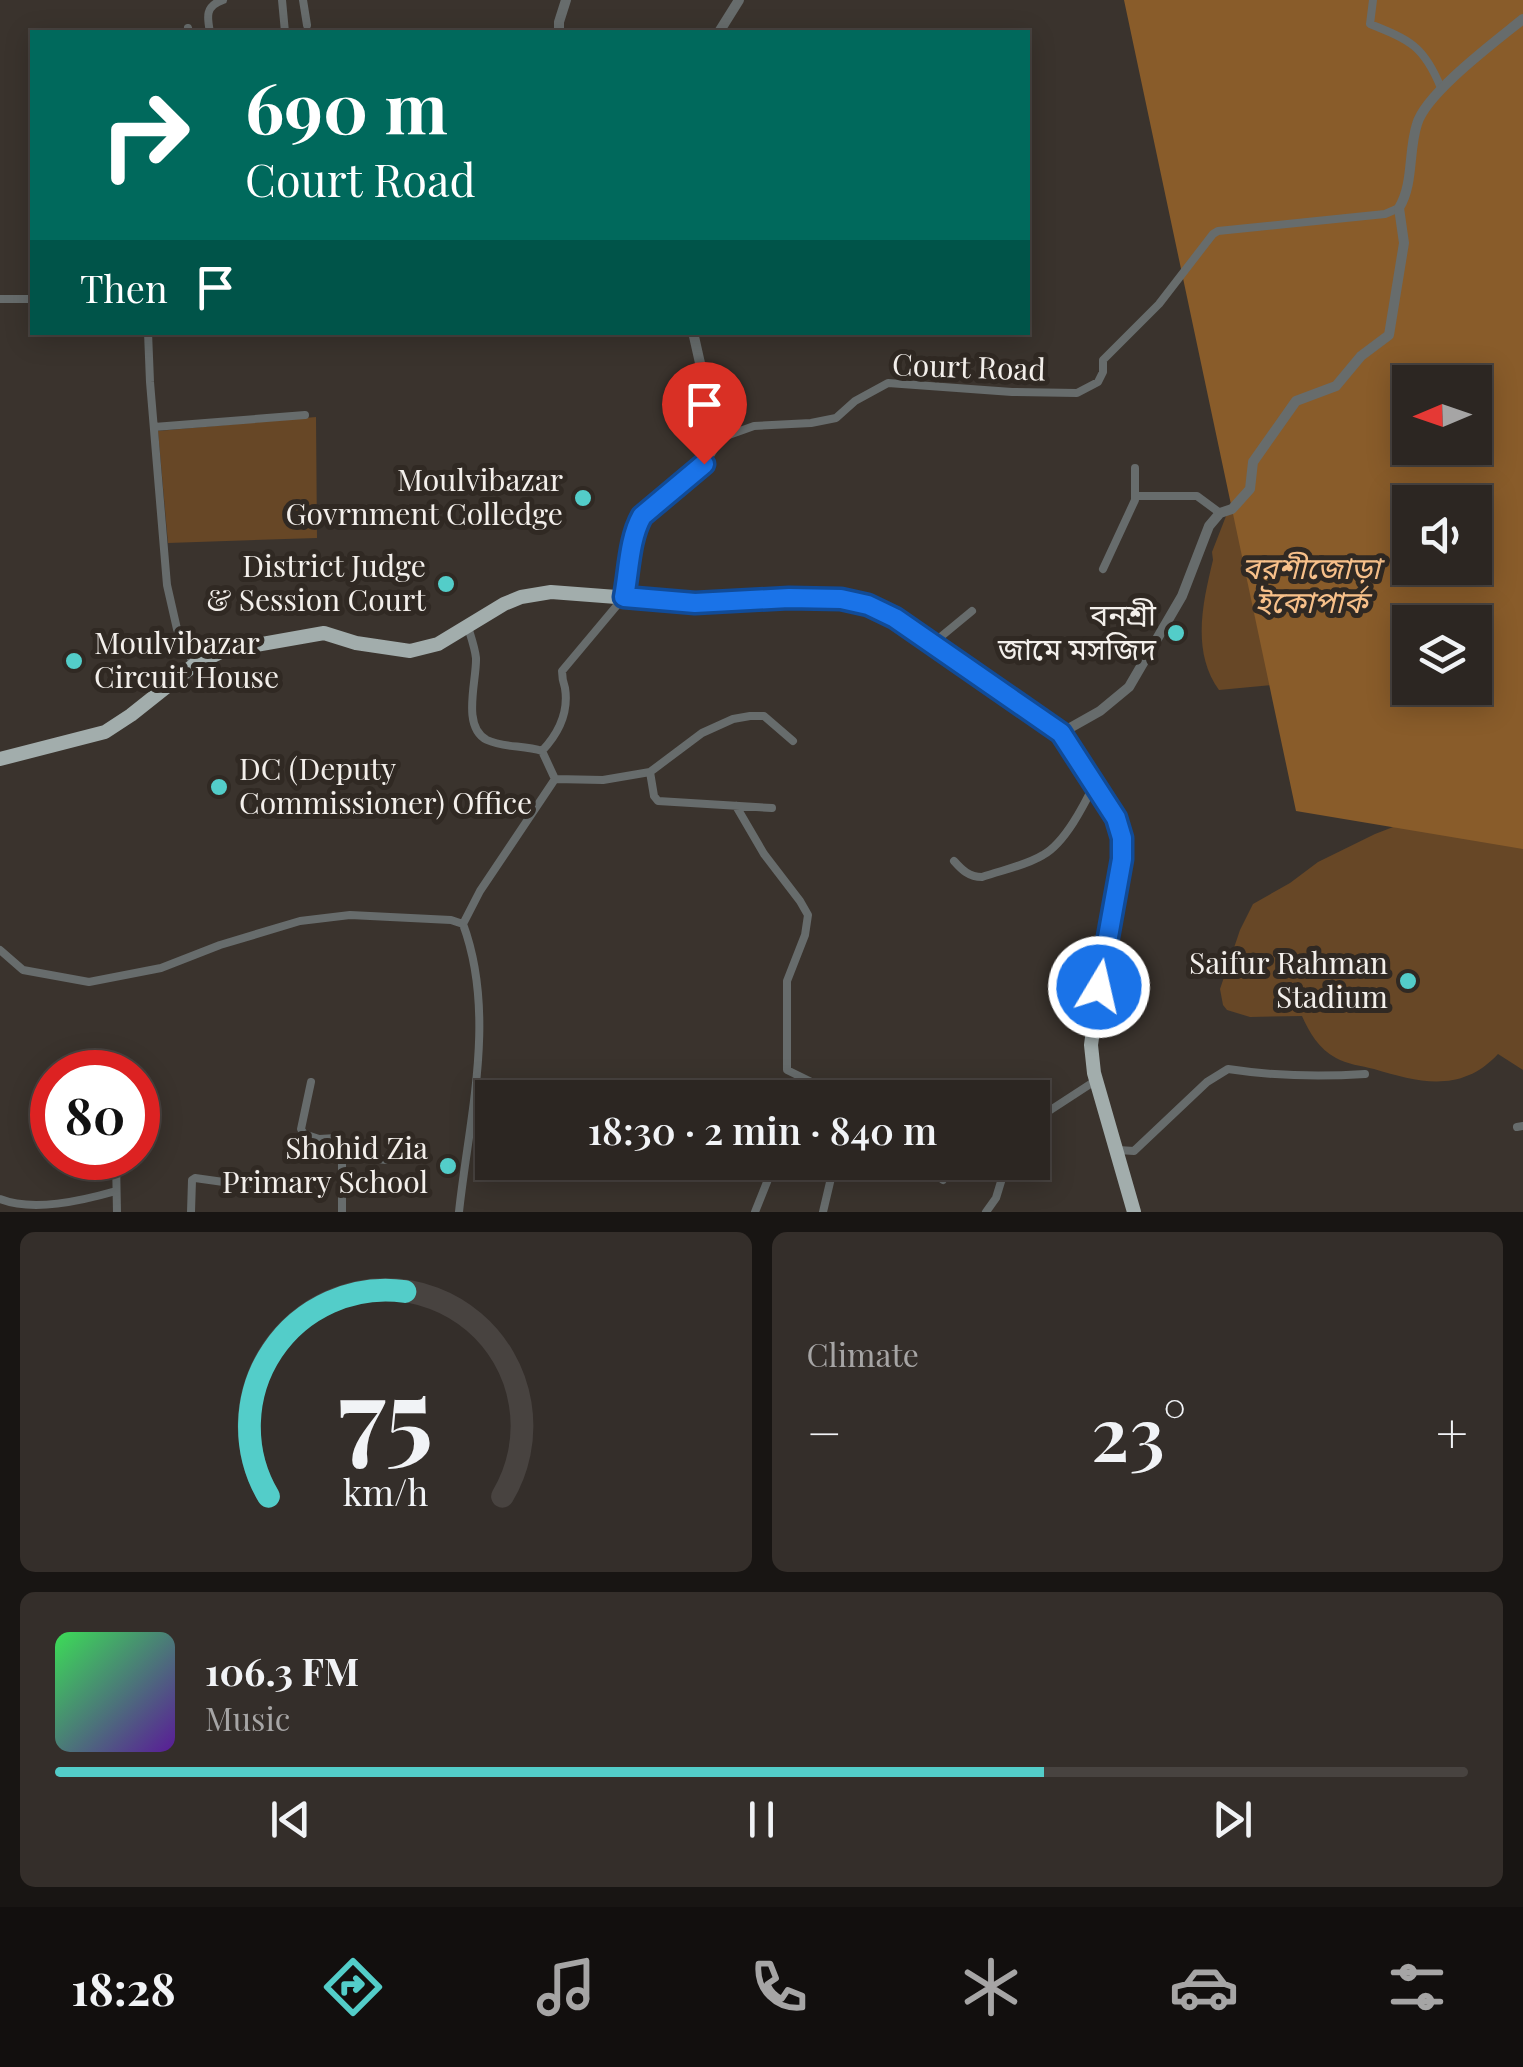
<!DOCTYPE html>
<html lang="en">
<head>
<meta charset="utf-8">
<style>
	body { margin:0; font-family:"Playfair Display","Noto Sans Bengali",serif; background:#342e2a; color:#f1f3f6; height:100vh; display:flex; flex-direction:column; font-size:38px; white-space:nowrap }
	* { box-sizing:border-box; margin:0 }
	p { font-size:32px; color:#a6a5a5 }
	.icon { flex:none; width:55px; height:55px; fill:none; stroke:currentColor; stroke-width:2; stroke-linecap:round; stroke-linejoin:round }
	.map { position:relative; height:1212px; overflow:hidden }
	.sheet { display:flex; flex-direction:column; gap:20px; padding:20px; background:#181513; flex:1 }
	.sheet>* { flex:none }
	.hud { position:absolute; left:30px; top:30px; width:1000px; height:305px; border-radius:0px; box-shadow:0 5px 25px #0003,0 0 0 2px #484340; background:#00695c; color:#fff; overflow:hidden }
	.needle { width:65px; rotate:268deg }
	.controls { position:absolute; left:1392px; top:365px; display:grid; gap:20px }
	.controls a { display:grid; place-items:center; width:100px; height:100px; border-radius:0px; background:#2c2622; box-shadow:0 5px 25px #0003,0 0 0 2px #484340; font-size:50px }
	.speed { position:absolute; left:30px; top:1050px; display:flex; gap:20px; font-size:50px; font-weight:700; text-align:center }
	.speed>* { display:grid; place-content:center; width:130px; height:130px; border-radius:50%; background:#2c2622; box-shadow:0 5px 25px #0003,0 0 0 2px #484340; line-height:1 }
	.speed .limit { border:15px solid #d22; background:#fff; color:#111 }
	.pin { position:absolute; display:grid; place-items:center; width:85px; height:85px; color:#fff; margin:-102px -42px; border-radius:50% 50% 50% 0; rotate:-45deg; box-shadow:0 0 10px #0007 }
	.pin .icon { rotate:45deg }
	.me { position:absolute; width:110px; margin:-55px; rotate:9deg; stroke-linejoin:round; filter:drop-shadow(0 0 8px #0008) }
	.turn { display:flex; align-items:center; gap:35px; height:210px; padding:0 50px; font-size:45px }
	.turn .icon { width:130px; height:130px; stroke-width:2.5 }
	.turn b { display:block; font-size:70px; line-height:85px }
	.then { display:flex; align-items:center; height:95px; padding:0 50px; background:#0003; gap:20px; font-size:38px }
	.big { font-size:75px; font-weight:600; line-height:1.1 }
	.sheet .widget { flex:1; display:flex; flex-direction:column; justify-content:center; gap:15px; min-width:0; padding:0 35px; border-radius:15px; background:#342e2a }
	.sheet .dial { align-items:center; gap:0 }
	.dial svg { height:260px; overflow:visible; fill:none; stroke:#484340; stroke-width:7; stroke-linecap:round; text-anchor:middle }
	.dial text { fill:#f1f3f6; stroke:none }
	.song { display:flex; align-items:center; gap:30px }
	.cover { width:120px; height:120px; border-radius:15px; background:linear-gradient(135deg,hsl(130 70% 55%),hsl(270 70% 35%)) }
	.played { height:10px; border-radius:5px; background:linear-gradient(90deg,#53cdc9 70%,#484340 70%) }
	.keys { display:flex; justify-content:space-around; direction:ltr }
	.heat { display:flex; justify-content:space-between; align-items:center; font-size:55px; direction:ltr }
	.sheet .tiles { flex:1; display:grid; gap:20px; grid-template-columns:1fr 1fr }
	.widget:last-child { grid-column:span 2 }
	.trip { position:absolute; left:475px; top:1080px; width:575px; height:100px; border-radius:0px; background:#2c2622; box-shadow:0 5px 25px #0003,0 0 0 2px #484340; font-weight:600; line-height:100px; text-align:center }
	.menu { display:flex; height:160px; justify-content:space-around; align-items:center; background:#120f0e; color:#a6a5a5 }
	.menu .icon { width:70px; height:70px }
	.menu .active { color:#53cdc9 }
	.menu b { font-size:45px; color:#f1f3f6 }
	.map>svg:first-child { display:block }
	.green { fill:#674726; fill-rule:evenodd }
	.forest { fill:#895c2a; fill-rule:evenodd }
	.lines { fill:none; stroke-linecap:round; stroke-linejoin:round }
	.minor { stroke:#676c6c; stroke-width:8 }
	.tertiary { stroke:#676c6c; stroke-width:10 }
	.trunk { stroke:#a2adac; stroke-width:14 }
	.route-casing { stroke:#114b97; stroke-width:25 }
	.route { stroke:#1a73e8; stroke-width:18 }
	.poi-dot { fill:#53cdc9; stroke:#302923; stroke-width:4 }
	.labels { text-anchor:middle; stroke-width:10; stroke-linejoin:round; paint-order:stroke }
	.street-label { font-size:30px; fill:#f3efeb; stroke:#302923 }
	.poi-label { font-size:30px; fill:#f3efeb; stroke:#302923; text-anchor:end }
	.park-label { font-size:30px; font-style:italic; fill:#f7c08a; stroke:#302923 }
</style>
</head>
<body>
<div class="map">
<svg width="1523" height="1212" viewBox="0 0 1523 1212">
	<rect width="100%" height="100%" fill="#3a332d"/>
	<path class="green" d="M1523 0V1070L1498 1054C1462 1093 1420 1083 1374 1069 1362 1066 1346 1064 1336 1058 1319 1049 1309 1032 1302 1016L1250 1017 1227 1010 1223 1005 1220 989 1240 930 1253 904 1290 883 1318 862 1375 834 1419 817 1284 684 1219 690C1191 651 1203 602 1213 560L1212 552 1235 493ZM1410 382H1475V448H1410ZM1410 502H1475V568H1410ZM1410 622H1475V688H1410Z
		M316 417 317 538 168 543 158 431Z"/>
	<path class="forest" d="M1124 0H1523V849L1296 811ZM1410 382H1475V448H1410ZM1410 502H1475V568H1410ZM1410 622H1475V688H1410Z"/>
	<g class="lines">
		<path class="minor" d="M282 0 285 32
			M303 0 307 25
			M1373 0 1370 24C1410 40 1424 46 1441 88
			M188 28 189 32
			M210 32C207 17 205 6 223 0
			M0 299H32
			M148 332 150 382 167 585 177 629 194 665
			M154 427 305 415
			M1136 496H1197L1220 513
			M1103 569 1135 500V468
			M468 627C471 637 475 648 476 658 477 680 461 727 487 740 504 748 524 745 542 751L555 779
			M932 644 972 611
			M542 751C558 734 569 713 565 688 563 682 562 677 562 671L624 597 633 539 642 517 705 464 718 443 726 436 754 426 811 423 836 418 855 401 888 383 1012 392 1077 393 1098 382 1103 372V360L1159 304 1213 234 1218 231 1385 214 1399 208
			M650 772 654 796 658 801 772 808
			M736 806 764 854 800 901 808 915 805 935 787 981V1070L844 1098
			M954 861C962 870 969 877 982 877 1002 870 1025 866 1043 855 1065 843 1084 805 1095 783
			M0 950 23 970 89 982 161 968 220 945 300 921 350 915 451 920 463 924 480 891 555 779 603 780 650 772 702 733 733 719 750 716H764L793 741
			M102 1057 103 1072
			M311 1082 301 1129 304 1134 319 1139 337 1138 342 1148V1212
			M1032 1122 1095 1081
			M1517 1127 1523 1126
			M1118 1150 1134 1151 1207 1082 1228 1069C1274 1076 1319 1077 1365 1074
			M344 1156 387 1160
			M107 1158 116 1160 127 1158
			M116 1160 117 1212
			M943 1180 952 1162
			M0 1199C33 1212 81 1201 116 1191
			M191 1212 192 1180 195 1178 252 1186
			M459 1212C469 1118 497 1016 463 924
			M755 1212 775 1162
			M823 1212 831 1178 838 1162
			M986 1212 996 1198 1007 1162"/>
		<path class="tertiary" d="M559 32V22L566 0
			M719 32 739 0
			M693 332 718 443
			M1061 733 1100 711 1129 687 1182 596 1209 526 1220 513 1232 509 1250 489 1253 462 1296 401 1336 386 1361 356 1389 335 1404 243 1399 208C1414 183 1408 152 1417 124 1426 93 1496 41 1523 19"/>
		<path class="trunk" d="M0 759 105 732 131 715 194 665 223 651 324 633 356 643 410 651 438 644 504 604 521 597 551 592 695 603 789 598 841 599 868 605 895 619 1061 733 1116 818 1122 838V859L1103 958 1091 1045 1094 1073 1134 1212"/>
	</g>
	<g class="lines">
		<defs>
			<path id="route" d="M704 464 642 516C629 539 629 571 624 597L695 603 789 598 841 599 868 605 895 618 1061 733 1116 818 1122 838V859L1099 987"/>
		</defs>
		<use href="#route" class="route-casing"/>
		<use href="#route" class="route"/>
	</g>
	<g class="poi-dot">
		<circle cx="583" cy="498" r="10"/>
		<circle cx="446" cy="584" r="10"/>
		<circle cx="1176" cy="633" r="10"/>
		<circle cx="74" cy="661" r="10"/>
		<circle cx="219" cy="787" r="10"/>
		<circle cx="1408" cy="981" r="10"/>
		<circle cx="448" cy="1166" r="10"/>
	</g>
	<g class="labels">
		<g class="street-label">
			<text transform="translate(969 368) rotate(2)" y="10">Court Road</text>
		</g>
		<g class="poi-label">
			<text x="563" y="491">Moulvibazar<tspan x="563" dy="34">Govrnment Colledge</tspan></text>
			<text x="426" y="577">District Judge<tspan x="426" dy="34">&amp; Session Court</tspan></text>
			<text x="1156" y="626">বনশ্রী<tspan x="1156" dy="34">জামে মসজিদ</tspan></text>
			<text x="94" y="654" text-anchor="start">Moulvibazar<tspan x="94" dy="34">Circuit House</tspan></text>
			<text x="239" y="780" text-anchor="start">DC (Deputy<tspan x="239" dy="34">Commissioner) Office</tspan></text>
			<text x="1388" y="974">Saifur Rahman<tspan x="1388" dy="34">Stadium</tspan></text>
			<text x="428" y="1159">Shohid Zia<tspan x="428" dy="34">Primary School</tspan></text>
		</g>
		<g class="park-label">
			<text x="1311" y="579">বরশীজোড়া<tspan x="1311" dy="34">ইকোপার্ক</tspan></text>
		</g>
	</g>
</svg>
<div class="controls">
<a><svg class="needle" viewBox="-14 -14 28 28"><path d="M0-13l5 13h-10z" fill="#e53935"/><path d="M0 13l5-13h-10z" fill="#a6a5a5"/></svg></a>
<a><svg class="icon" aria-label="sound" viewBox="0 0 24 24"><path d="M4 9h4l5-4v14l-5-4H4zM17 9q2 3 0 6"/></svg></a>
<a><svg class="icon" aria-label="layers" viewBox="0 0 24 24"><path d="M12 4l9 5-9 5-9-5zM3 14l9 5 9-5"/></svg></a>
</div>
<div class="speed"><div class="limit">80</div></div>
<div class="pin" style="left:704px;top:464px;background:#d93025"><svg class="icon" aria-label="arrive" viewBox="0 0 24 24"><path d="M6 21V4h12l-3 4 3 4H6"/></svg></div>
<svg class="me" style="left:1099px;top:987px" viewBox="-20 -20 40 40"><circle r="17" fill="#1a73e8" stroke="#fff" stroke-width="3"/><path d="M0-11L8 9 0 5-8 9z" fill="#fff"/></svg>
<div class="trip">18:30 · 2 min · 840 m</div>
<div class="hud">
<div class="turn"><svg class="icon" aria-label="right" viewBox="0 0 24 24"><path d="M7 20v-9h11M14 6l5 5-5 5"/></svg><div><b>690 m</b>Court Road</div></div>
<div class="then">Then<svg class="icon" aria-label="arrive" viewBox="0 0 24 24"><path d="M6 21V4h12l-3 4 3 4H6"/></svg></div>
</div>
</div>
<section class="sheet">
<div class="tiles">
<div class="widget dial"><svg viewBox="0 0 100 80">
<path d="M14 69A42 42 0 1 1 86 69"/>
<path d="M14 69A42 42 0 0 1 56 6" stroke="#53cdc9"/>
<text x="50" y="56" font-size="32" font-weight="700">75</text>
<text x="50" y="72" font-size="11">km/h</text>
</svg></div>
<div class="widget"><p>Climate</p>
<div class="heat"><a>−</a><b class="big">23°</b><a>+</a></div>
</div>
<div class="widget">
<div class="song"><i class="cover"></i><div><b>106.3 FM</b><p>Music</p></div></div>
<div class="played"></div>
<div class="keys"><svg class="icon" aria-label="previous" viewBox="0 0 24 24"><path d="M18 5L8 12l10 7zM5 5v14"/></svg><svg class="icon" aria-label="pause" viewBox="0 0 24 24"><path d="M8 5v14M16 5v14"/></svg><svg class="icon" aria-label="next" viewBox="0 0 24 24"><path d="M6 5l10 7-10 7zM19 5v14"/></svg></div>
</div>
</div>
</section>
<nav class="menu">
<b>18:28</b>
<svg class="icon active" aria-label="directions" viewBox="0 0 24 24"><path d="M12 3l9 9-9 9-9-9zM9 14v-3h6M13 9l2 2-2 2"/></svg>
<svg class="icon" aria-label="music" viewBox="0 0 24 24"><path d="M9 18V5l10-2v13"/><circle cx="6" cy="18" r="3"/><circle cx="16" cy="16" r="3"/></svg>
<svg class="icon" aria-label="phone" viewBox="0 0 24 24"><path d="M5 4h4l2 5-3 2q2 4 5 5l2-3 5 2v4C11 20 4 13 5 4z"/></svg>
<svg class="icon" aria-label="climate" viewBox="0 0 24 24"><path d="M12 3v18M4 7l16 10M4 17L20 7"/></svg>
<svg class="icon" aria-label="car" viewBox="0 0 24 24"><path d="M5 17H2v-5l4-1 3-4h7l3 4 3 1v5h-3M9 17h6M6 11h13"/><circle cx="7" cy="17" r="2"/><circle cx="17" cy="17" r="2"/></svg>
<svg class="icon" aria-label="filters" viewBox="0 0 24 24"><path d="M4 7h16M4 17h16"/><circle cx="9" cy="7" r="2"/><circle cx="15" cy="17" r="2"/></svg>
</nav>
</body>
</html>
